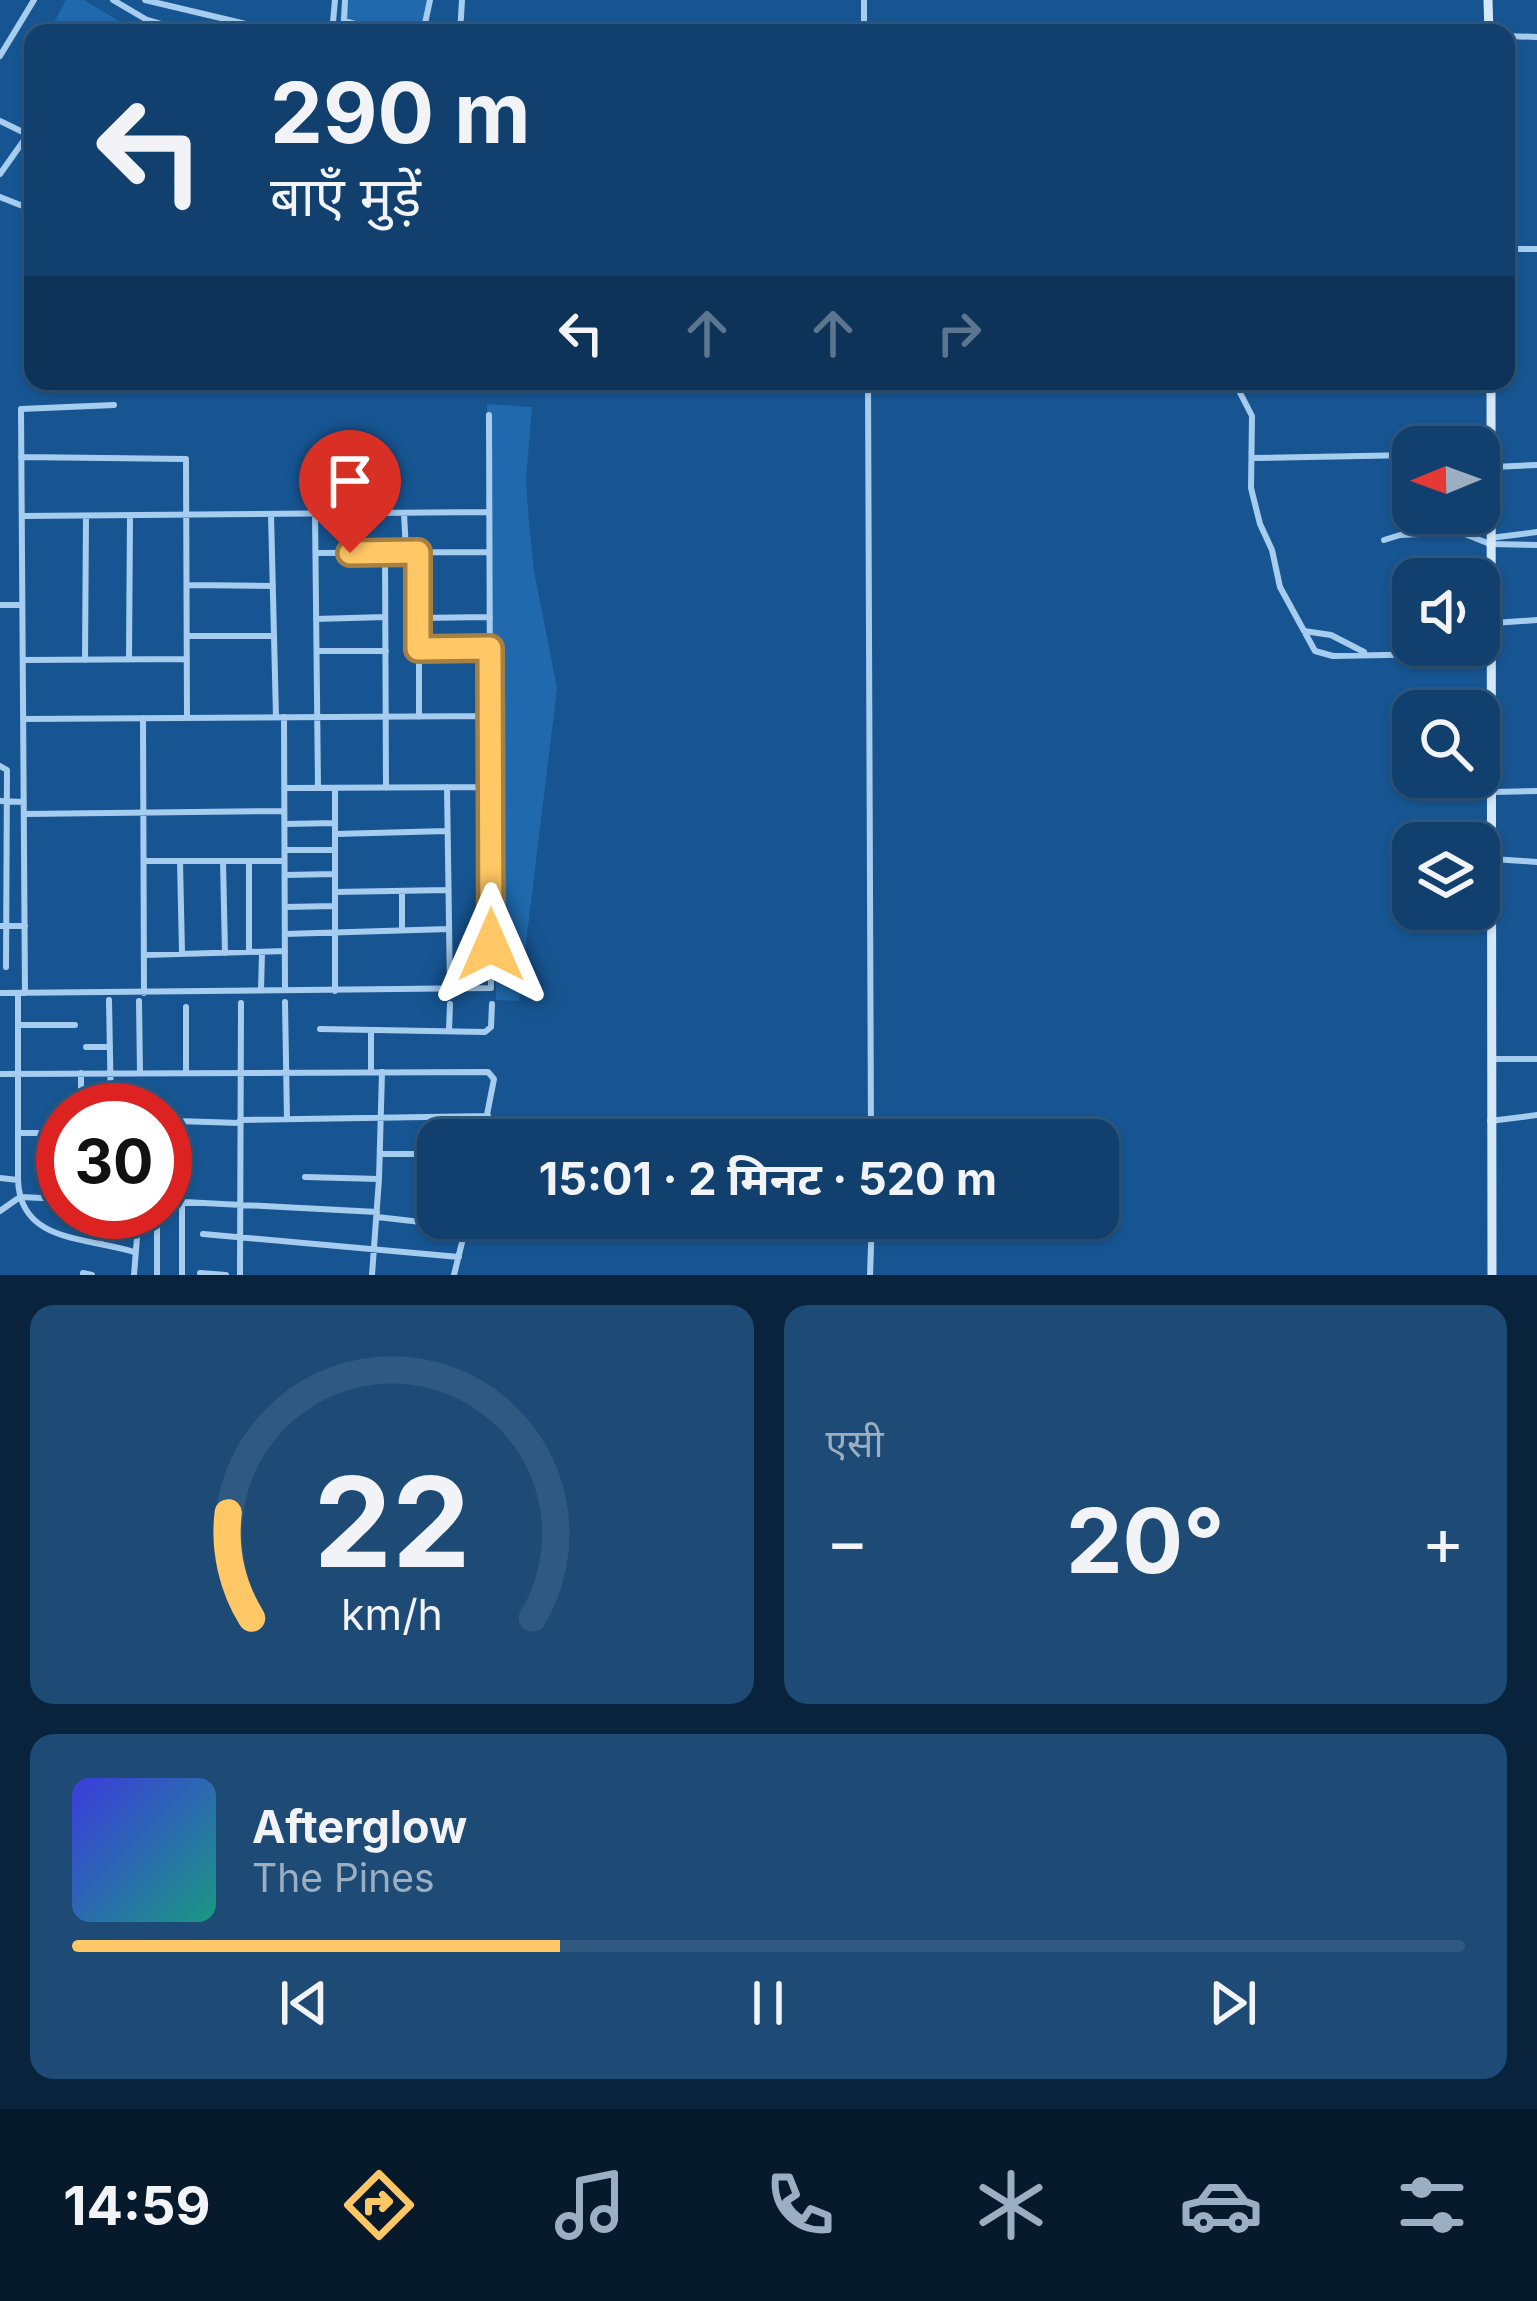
<!DOCTYPE html>
<html lang="hi">
<head>
<meta charset="utf-8">
<style>
	body { margin:0; font-family:Inter,"Noto Sans Devanagari",sans-serif; background:#1e4b76; color:#f1f3f6; height:100vh; display:flex; flex-direction:column; font-size:45px; white-space:nowrap }
	* { box-sizing:border-box; margin:0 }
	p { font-size:39px; color:#9cafc2 }
	.icon { flex:none; width:66px; height:66px; fill:none; stroke:currentColor; stroke-width:2; stroke-linecap:round; stroke-linejoin:round }
	.map { position:relative; height:1275px; overflow:hidden }
	.side { display:flex; flex-direction:column; gap:30px; padding:30px; background:#09233c; flex:1 }
	.side>* { flex:none }
	.hud { position:absolute; left:24px; top:24px; width:1491px; height:366px; border-radius:24px; box-shadow:0 3px 9px #0004,0 0 0 3px #305981; background:#11406e; color:#f1f3f6; overflow:hidden }
	.needle { width:78px; rotate:269deg }
	.buttons { position:absolute; left:1392px; top:426px; display:grid; gap:24px }
	.buttons a { display:grid; place-items:center; width:108px; height:108px; border-radius:24px; background:#11406e; box-shadow:0 3px 9px #0004,0 0 0 3px #305981; font-size:60px }
	.speed { position:absolute; left:36px; top:1083px; display:flex; gap:24px; font-size:60px; font-weight:700; text-align:center }
	.speed>* { display:grid; place-content:center; width:156px; height:156px; border-radius:50%; background:#11406e; box-shadow:0 3px 9px #0004,0 0 0 3px #305981; line-height:1 }
	.speed .limit { border:18px solid #d22; background:#fff; color:#111 }
	.pin { position:absolute; display:grid; place-items:center; width:102px; height:102px; color:#fff; margin:-123px -51px; border-radius:50% 50% 50% 0; rotate:-45deg; box-shadow:0 0 12px #0007 }
	.pin .icon { rotate:45deg }
	.me { position:absolute; width:132px; margin:-66px; rotate:0deg; stroke-linejoin:round; filter:drop-shadow(0 0 9px #0008) }
	.turn { display:flex; align-items:center; gap:42px; height:252px; padding:0 48px; font-size:54px }
	.turn .icon { width:156px; height:156px; stroke-width:2.5 }
	.turn b { display:block; font-size:84px; line-height:102px }
	.lanes { display:flex; align-items:center; height:114px; padding:0 48px; background:#0003; justify-content:center; gap:60px; direction:ltr }
	.lanes .off { opacity:.35 }
	.big { font-size:90px; font-weight:700; line-height:1.1 }
	.side .card { flex:1; display:flex; flex-direction:column; justify-content:center; gap:18px; min-width:0; padding:0 42px; border-radius:24px; background:#1e4b76 }
	.side .dial { align-items:center; gap:0 }
	.dial svg { height:312px; overflow:visible; fill:none; stroke:#305981; stroke-width:7; stroke-linecap:round; text-anchor:middle }
	.dial text { fill:#f1f3f6; stroke:none }
	.song { display:flex; align-items:center; gap:36px }
	.cover { width:144px; height:144px; border-radius:18px; background:linear-gradient(135deg,hsl(240 70% 55%),hsl(170 70% 35%)) }
	.played { height:12px; border-radius:6px; background:linear-gradient(90deg,#ffc765 35%,#305981 35%) }
	.keys { display:flex; justify-content:space-around; direction:ltr }
	.heat { display:flex; justify-content:space-between; align-items:center; font-size:66px; direction:ltr }
	.side .tiles { flex:1; display:grid; gap:30px; grid-template-columns:1fr 1fr }
	.card:last-child { grid-column:span 2 }
	.trip { position:absolute; left:417px; top:1119px; width:702px; height:120px; border-radius:24px; background:#11406e; box-shadow:0 3px 9px #0004,0 0 0 3px #305981; font-weight:700; line-height:120px; text-align:center }
	.dock { display:flex; height:192px; justify-content:space-around; align-items:center; background:#071a2c; color:#9cafc2 }
	.dock .icon { width:84px; height:84px }
	.dock .selected { color:#ffc765 }
	.dock b { font-size:54px; color:#f1f3f6 }
	.map>svg:first-child { display:block }
	.green { fill:#1f69ac }
	.lines { fill:none; stroke-linecap:round; stroke-linejoin:round }
	.street { stroke:#a6cdf0; stroke-width:6 }
	.secondary { stroke:#d4e8fb; stroke-width:9 }
	.route-casing { stroke:#a68142; stroke-width:30 }
	.route { stroke:#ffc765; stroke-width:21 }
</style>
</head>
<body>
<div class="map">
<svg width="1537" height="1275" viewBox="0 0 1537 1275">
	<rect width="100%" height="100%" fill="#175592"/>
	<path class="green" d="M66 0H84L139 33H48Z
		M343 0H430L423 33H371L339 25Z
		M487 404 532 407 526 480 529 523 534 571 557 688 519 1001 496 1000Z"/>
	<g class="lines">
		<path class="street" d="M113 0 147 20 192 33
			M145 0 284 33
			M345 0 344 21 389 33
			M864 0V33
			M332 33 335 0
			M423 33 430 0
			M460 33 462 0
			M1506 36 1537 37
			M0 56 34 0
			M0 121 33 137
			M0 174 27 136
			M0 197 33 210
			M1506 249H1537
			M868 381 871 1140
			M1235 383 1252 416 1251 488 1260 524 1272 550 1280 587 1315 651 1333 656 1489 653
			M1479 453 1492 452
			M21 457 186 459 187 718
			M1253 458 1413 455
			M1493 467 1537 465
			M404 513 406 551
			M271 514 276 717
			M315 514 318 788
			M22 516 489 512
			M1490 538 1537 532
			M1384 540 1400 535 1460 532 1490 544 1537 545
			M385 552 386 788
			M419 552V717
			M316 553 489 552
			M187 585 273 586
			M0 605H22
			M419 618 490 617
			M316 619 385 617
			M1493 623 1537 620
			M1304 631 1331 635 1364 652
			M187 636H274
			M419 648H490
			M317 651H386
			M129 659 130 515
			M23 660 187 659
			M85 660 86 516
			M284 717 285 990
			M143 718 144 993
			M23 719 490 716
			M0 766 7 770 6 967
			M447 787 450 990
			M285 788 490 787
			M1493 792 1537 791
			M0 801 24 802
			M24 814 284 811
			M285 824 335 823
			M335 834 447 831
			M285 850H335
			M1493 859 1537 862
			M144 861H284
			M180 861 182 953
			M223 861 225 953
			M285 875 335 874
			M335 892 448 890
			M285 907 335 906
			M0 926H25
			M402 929V891
			M285 934 449 929
			M249 952V861
			M145 955 285 951
			M261 990 262 952
			M335 991V788
			M0 993 491 988 489 415
			M18 993V1180C20 1244 89 1237 134 1252
			M25 993 21 409 114 405
			M109 1000 111 1110
			M139 1001 140 1073
			M285 1002 287 1119
			M186 1007V1072
			M19 1025H75
			M320 1029 485 1032 491 1027 492 1004
			M371 1030V1072
			M449 1030 450 1004
			M86 1047H110
			M1494 1059H1537
			M81 1073V1110
			M0 1074 488 1072 494 1079 482 1140
			M240 1120 488 1116
			M177 1121 240 1123
			M1490 1121 1537 1115
			M19 1133H63
			M382 1154H438
			M305 1177 379 1179
			M0 1178 18 1180
			M56 1179 57 1133
			M417 1192H438
			M165 1201 377 1212
			M182 1201V1275
			M0 1211 20 1197 63 1199
			M109 1212 138 1220
			M157 1212V1275
			M377 1217 465 1227
			M467 1220 587 1239
			M203 1234 459 1257
			M101 1243V1212
			M83 1273 92 1275
			M200 1273 226 1275
			M134 1275 139 1212
			M240 1275 241 1003
			M372 1275 379 1179 382 1072
			M454 1275 466 1226
			M870 1275 872 1218"/>
		<path class="secondary" d="M1488 0 1489 33
			M1491 381 1492 1275"/>
	</g>
	<g class="lines">
		<defs>
			<path id="route" d="M350 553 418 552V649L490 648 491 945"/>
		</defs>
		<use href="#route" class="route-casing"/>
		<use href="#route" class="route"/>
	</g>
</svg>
<div class="buttons">
<a><svg class="needle" viewBox="-14 -14 28 28"><path d="M0-13l5 13h-10z" fill="#e53935"/><path d="M0 13l5-13h-10z" fill="#9cafc2"/></svg></a>
<a><svg class="icon" aria-label="sound" viewBox="0 0 24 24"><path d="M4 9h4l5-4v14l-5-4H4zM17 9q2 3 0 6"/></svg></a>
<a><svg class="icon" aria-label="search" viewBox="0 0 24 24"><circle cx="10" cy="10" r="6"/><path d="M15 15l6 6"/></svg></a>
<a><svg class="icon" aria-label="layers" viewBox="0 0 24 24"><path d="M12 4l9 5-9 5-9-5zM3 14l9 5 9-5"/></svg></a>
</div>
<div class="speed"><div class="limit">30</div></div>
<div class="pin" style="left:350px;top:553px;background:#d93025"><svg class="icon" aria-label="arrive" viewBox="0 0 24 24"><path d="M6 21V4h12l-3 4 3 4H6"/></svg></div>
<svg class="me" style="left:491px;top:945px" viewBox="-20 -20 40 40"><path d="M0-17L14 15 0 8-14 15z" fill="#ffc765" stroke="#fff" stroke-width="4"/></svg>
<div class="trip">15:01 · 2 मिनट · 520 m</div>
<div class="hud">
<div class="turn"><svg class="icon" aria-label="left" viewBox="0 0 24 24"><path d="M17 20v-9H6M10 6l-5 5 5 5"/></svg><div><b>290 m</b>बाएँ मुड़ें</div></div>
<div class="lanes"><svg class="icon" aria-label="left" viewBox="0 0 24 24"><path d="M17 20v-9H6M10 6l-5 5 5 5"/></svg><svg class="icon off" aria-label="ahead" viewBox="0 0 24 24"><path d="M12 20V5M6 11l6-6 6 6"/></svg><svg class="icon off" aria-label="ahead" viewBox="0 0 24 24"><path d="M12 20V5M6 11l6-6 6 6"/></svg><svg class="icon off" aria-label="right" viewBox="0 0 24 24"><path d="M7 20v-9h11M14 6l5 5-5 5"/></svg></div>
</div>
</div>
<section class="side">
<div class="tiles">
<div class="card dial"><svg viewBox="0 0 100 80">
<path d="M14 69A42 42 0 1 1 86 69"/>
<path d="M14 69A42 42 0 0 1 8 42" stroke="#ffc765"/>
<text x="50" y="56" font-size="32" font-weight="700">22</text>
<text x="50" y="72" font-size="11">km/h</text>
</svg></div>
<div class="card"><p>एसी</p>
<div class="heat"><a>−</a><b class="big">20°</b><a>+</a></div>
</div>
<div class="card">
<div class="song"><i class="cover"></i><div><b>Afterglow</b><p>The Pines</p></div></div>
<div class="played"></div>
<div class="keys"><svg class="icon" aria-label="previous" viewBox="0 0 24 24"><path d="M18 5L8 12l10 7zM5 5v14"/></svg><svg class="icon" aria-label="pause" viewBox="0 0 24 24"><path d="M8 5v14M16 5v14"/></svg><svg class="icon" aria-label="next" viewBox="0 0 24 24"><path d="M6 5l10 7-10 7zM19 5v14"/></svg></div>
</div>
</div>
</section>
<nav class="dock">
<b>14:59</b>
<svg class="icon selected" aria-label="directions" viewBox="0 0 24 24"><path d="M12 3l9 9-9 9-9-9zM9 14v-3h6M13 9l2 2-2 2"/></svg>
<svg class="icon" aria-label="music" viewBox="0 0 24 24"><path d="M9 18V5l10-2v13"/><circle cx="6" cy="18" r="3"/><circle cx="16" cy="16" r="3"/></svg>
<svg class="icon" aria-label="phone" viewBox="0 0 24 24"><path d="M5 4h4l2 5-3 2q2 4 5 5l2-3 5 2v4C11 20 4 13 5 4z"/></svg>
<svg class="icon" aria-label="climate" viewBox="0 0 24 24"><path d="M12 3v18M4 7l16 10M4 17L20 7"/></svg>
<svg class="icon" aria-label="car" viewBox="0 0 24 24"><path d="M5 17H2v-5l4-1 3-4h7l3 4 3 1v5h-3M9 17h6M6 11h13"/><circle cx="7" cy="17" r="2"/><circle cx="17" cy="17" r="2"/></svg>
<svg class="icon" aria-label="filters" viewBox="0 0 24 24"><path d="M4 7h16M4 17h16"/><circle cx="9" cy="7" r="2"/><circle cx="15" cy="17" r="2"/></svg>
</nav>
</body>
</html>
